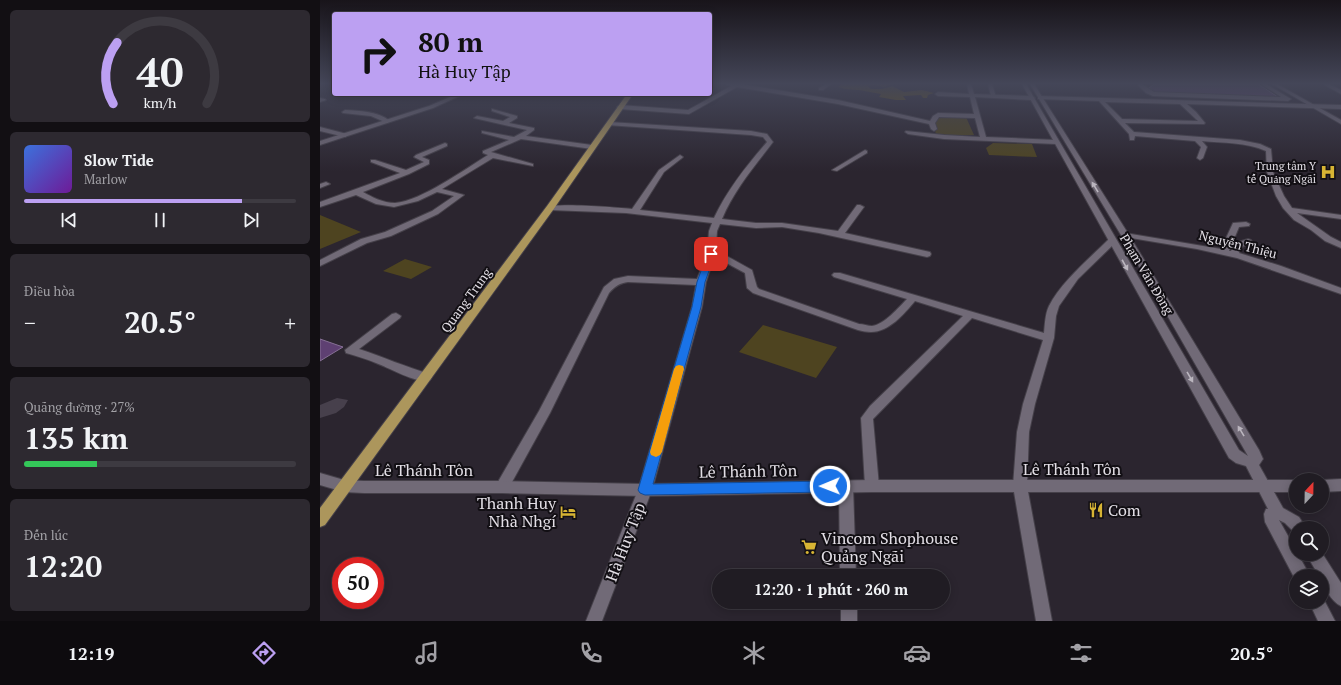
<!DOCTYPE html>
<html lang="vi">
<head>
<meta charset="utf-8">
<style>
	body { margin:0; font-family:"PT Serif",serif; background:#2d2930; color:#f1f3f6; height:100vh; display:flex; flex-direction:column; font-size:15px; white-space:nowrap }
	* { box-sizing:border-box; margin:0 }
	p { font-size:13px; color:#a2a1a6 }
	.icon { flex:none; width:22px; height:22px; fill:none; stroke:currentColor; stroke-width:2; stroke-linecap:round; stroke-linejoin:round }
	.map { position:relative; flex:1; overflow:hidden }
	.details { display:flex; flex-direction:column; gap:10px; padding:10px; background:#120f13; width:320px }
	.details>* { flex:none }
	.hud { position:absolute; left:12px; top:12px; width:380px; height:84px; border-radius:4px; box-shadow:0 2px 10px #0003,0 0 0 1px #3d3a41; background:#bca0f2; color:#111; overflow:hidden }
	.needle { width:26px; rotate:22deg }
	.tools { position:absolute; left:969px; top:473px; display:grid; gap:8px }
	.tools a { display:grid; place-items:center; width:40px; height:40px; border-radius:50%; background:#201c23; box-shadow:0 2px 10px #0003,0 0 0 1px #3d3a41; font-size:20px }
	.speed { position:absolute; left:12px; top:557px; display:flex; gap:8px; font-size:20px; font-weight:700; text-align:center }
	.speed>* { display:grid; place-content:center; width:52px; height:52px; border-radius:50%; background:#201c23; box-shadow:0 2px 10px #0003,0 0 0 1px #3d3a41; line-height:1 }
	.speed .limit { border:6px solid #d22; background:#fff; color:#111 }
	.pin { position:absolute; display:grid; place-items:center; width:34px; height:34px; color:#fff; margin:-17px; border-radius:8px; box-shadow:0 2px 6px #0006 }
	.me { position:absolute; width:44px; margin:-22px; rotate:269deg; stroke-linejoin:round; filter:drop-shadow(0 0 3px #0008) }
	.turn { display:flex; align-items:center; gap:14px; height:84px; padding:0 20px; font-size:18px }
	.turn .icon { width:52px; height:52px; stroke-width:2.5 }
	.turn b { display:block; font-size:28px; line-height:34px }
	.big { font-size:30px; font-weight:700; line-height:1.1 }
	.details .tile { flex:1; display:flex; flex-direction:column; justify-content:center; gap:6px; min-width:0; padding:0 14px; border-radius:6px; background:#2d2930 }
	.details .dial { align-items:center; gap:0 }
	.dial svg { height:104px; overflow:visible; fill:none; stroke:#3d3a41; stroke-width:7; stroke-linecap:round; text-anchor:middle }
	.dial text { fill:#f1f3f6; stroke:none }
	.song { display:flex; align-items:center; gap:12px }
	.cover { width:48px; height:48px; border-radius:6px; background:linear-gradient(135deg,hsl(220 70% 55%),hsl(280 70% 35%)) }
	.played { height:4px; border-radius:2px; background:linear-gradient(90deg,#bca0f2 80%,#3d3a41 80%) }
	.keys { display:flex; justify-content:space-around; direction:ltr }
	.heat { display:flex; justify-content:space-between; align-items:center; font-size:22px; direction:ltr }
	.charge { height:6px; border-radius:3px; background:linear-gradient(90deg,#34c759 27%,#3d3a41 0) }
	.trip { position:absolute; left:392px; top:569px; width:238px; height:40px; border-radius:20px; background:#201c23; box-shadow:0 2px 10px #0003,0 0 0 1px #3d3a41; font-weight:700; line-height:40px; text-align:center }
	.dock { display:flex; height:64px; justify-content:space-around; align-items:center; background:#0d0b0e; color:#a2a1a6 }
	.dock .icon { width:28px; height:28px }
	.dock .selected { color:#bca0f2 }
	.dock b { font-size:18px; color:#f1f3f6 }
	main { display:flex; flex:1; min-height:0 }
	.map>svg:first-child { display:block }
	.green { fill:#4e4420 }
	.forest { fill:#68560d }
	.water { fill:#5e4072; stroke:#867095 }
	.building { fill:#47404c }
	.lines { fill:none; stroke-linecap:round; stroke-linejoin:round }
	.pedestrian-casing { stroke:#454049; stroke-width:2 }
	.minor-casing { stroke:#454049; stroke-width:2 }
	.tertiary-casing { stroke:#454049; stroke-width:2 }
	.secondary-casing { stroke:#454049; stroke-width:2 }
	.primary-casing { stroke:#454049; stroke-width:2 }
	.pedestrian { fill:#716a77; fill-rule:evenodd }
	.minor { fill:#716a77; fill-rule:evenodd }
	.tertiary { fill:#716a77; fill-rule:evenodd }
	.secondary { fill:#716a77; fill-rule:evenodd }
	.primary { fill:#ac965c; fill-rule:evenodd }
	.oneway { fill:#bbb6bf }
	.route { fill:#1a73e8; stroke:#114b97 }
	.slow { fill:#f59e0b }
	.labels { text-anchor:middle; stroke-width:4; stroke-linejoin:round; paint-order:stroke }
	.far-poi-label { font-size:11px; fill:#e3dfe6; stroke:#120f14; text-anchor:end }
	.street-label { font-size:13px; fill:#e3dfe6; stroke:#120f14 }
	.near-street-label { font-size:16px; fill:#e3dfe6; stroke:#120f14 }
	.near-poi-label { font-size:16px; fill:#e3dfe6; stroke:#120f14; text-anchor:start }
</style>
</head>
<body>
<main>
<section class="details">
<div class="tile dial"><svg viewBox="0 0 100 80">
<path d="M14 69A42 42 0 1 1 86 69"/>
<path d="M14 69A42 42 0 0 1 17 22" stroke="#bca0f2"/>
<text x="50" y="56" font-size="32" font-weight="700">40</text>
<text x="50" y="72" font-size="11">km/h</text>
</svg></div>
<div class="tile">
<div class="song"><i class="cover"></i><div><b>Slow Tide</b><p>Marlow</p></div></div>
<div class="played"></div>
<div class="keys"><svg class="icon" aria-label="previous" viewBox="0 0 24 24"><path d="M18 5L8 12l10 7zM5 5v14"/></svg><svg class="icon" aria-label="pause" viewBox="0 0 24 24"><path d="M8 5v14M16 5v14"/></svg><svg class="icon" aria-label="next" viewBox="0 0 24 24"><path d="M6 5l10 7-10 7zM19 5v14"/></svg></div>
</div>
<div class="tile"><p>Điều hòa</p>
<div class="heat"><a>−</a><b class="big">20.5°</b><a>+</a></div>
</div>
<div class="tile"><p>Quãng đường · 27%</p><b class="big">135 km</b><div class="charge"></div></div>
<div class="tile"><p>Đến lúc</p><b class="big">12:20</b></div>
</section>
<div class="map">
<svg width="1021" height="621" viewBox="0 0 1021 621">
	<rect width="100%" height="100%" fill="#2b252f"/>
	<path class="green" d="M613 116 646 117 654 135 616 136Z
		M673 143 712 144 717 157 669 155 666 148Z
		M0 215 41 232 0 249Z
		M85 259 112 267 91 279 63 271Z
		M443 325 517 347 496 378 419 352Z"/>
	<path class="forest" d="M522 84H573L564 87 554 85 548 86 551 89H562L572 86 584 92 602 90 614 93 608 95 607 98H603L601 95 583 96 586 100H576L559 97 561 94 539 90 525 89 518 87Z"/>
	<path class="water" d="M834 84H938L958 97 834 92 829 88Z
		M0 339 23 347 0 361Z"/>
	<path class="building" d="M17 398 28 400 24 407 16 413 0 418V405Z"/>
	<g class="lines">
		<defs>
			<path id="pedestrian" d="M668 84H672L676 97 671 96Z
				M817 84H822L834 92 961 97 941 84H946L971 99 968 101 833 96 826 93Z"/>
			<path id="minor" d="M405 84H421L518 100 610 121 613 116 618 113 654 114 650 97 618 96 615 94 618 92 649 94 647 84H651L654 94 712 96 715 98 712 100 655 97 666 137 736 140 739 142 736 144 624 139 588 134 585 132 586 131 624 135 660 137 655 118 619 117 615 123 617 129 614 131 611 129 609 124 518 104 417 87 369 114 300 109 297 107 300 105 368 110 411 86Z
				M506 84H511L503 90H499V88Z
				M1003 84H1009L1021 90V94Z
				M720 96 1021 105V109L867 104 876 112 885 123 884 124 805 123 814 132 920 140 940 144 951 149 953 172 964 196 972 208 1021 215V219L977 213 1011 237 1021 242V248L1005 241 991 230 974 220 963 208 956 196 947 172 946 151C926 142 903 143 882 141L887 147 883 158 880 160 877 158 881 147 875 141 815 136 814 140H810L809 134 779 101 718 99V97ZM785 102 860 104 878 121 802 119Z
				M0 98 5 99 6 100 0 102Z
				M172 109 197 116V118L189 123 214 128V130L206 136 272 145 275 147 272 149 201 139 171 152 213 164V166L173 158 122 189 144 195 118 214 71 236 47 243 0 266V260L41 239 65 232 112 211 134 196 117 192 98 201 74 207 56 204 36 195 0 207V202L80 173 51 162V160H55L86 170 104 162 94 157 96 155 125 143 127 144V146L102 157 109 160V164L89 174 43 192C52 197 63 203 75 203 101 201 145 169 168 155L163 153V151L189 140 162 133V131L194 137 207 130 154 118 157 116 183 121 190 117 172 111Z
				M25 110C40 111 58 111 70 121L67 123 51 116 23 113 22 112Z
				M289 122 431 131 447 134 453 142C434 167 414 190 402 219L436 223H462L518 231 537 205H540L544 207 525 233 610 252 611 254 610 256 607 257 499 233 462 227 436 228 400 224 397 231 396 246 405 255 432 270 437 287 439 289 539 324C543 324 548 326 552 326 565 324 578 308 587 299L514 277 512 275 514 273H520L724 333C725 324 725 314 729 306 741 282 770 258 789 239H795L796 241 795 243 758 279 739 306 736 316 734 338 715 404 709 432 707 486 732 621H716L693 486 697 432 703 404 723 340 652 318 553 419 559 486 557 490 552 492 547 490 545 486 541 418 550 406 643 316 595 301C584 314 569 332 551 332 547 332 542 331 538 330L433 293 427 288 425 273 399 259 395 255 386 282 382 307 332 490 282 621H266L318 490 372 307 376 285 308 282C300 283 295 286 289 293L230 413 187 491 182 493 177 491 175 487 219 411 284 287 294 279 308 276 377 279 387 254 389 231 392 223 306 213 230 210 226 208C234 202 299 208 312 209L339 170 360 155 363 157 362 158 344 172 320 210 394 218C407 190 427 165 447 142L443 137 431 135 287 125V123Z
				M0 127 27 134 28 135 25 137 0 131Z
				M545 150 547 151V153L517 171 512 170Z
				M6 182 10 184 0 188V184Z
				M926 222 930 224 929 226 919 227 909 251H911L915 243 928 239 931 240 932 242 922 247 919 253 961 266 1021 288V294L917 258 877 249 805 237 801 235 805 233 901 249 913 223Z
				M76 313 81 316 80 318 39 349C63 357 86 367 110 374L112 377 110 380C96 384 70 368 56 363 47 359 36 356 26 353L25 350 72 314Z
				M526 480 531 482 533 486 536 576H520L519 486 521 482Z
				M521 602H537V621H521Z"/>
			<path id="tertiary" d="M702 84H706L919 450 928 456 801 235 710 84H714L809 235 939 450 943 459 939 465 963 508 979 517 986 528H976V534L965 523 959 520 976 550V554H978L990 576H976V581L945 522 944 514 946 509H948L926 466 916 463 909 458Z
				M952 84H957L1021 120V124Z
				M137 94H144L113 108 0 145V141L109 106Z
				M1002 553 1021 583V606C1012 602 1002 586 1002 576H999L986 554Z
				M1002 596 1015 621H998L989 602H1002Z"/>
			<path id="secondary" d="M0 473 24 480 44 481H182L325 484 552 480H976V492H552L325 496 182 493H44L24 492 0 485Z
				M1021 479V491L1002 492V480Z"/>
			<path id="primary" d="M307 94H313L233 210 5 525 0 527V508L227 206Z"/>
		</defs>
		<use href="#pedestrian" class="pedestrian-casing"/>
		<use href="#minor" class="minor-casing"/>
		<use href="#tertiary" class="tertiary-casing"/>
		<use href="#secondary" class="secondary-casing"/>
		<use href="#primary" class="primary-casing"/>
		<use href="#pedestrian" class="pedestrian"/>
		<use href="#minor" class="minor"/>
		<use href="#tertiary" class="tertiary"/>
		<use href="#secondary" class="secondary"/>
		<use href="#primary" class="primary"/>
	</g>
	<defs><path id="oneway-solid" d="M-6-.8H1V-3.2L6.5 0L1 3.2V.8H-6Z"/></defs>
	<g class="oneway">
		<use href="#oneway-solid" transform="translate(775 187) rotate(-121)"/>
		<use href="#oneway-solid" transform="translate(805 265) rotate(61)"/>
		<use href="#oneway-solid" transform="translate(870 377) rotate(60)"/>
		<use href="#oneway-solid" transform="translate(921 431) rotate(-121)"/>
	</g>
	<linearGradient id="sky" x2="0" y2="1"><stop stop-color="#18141a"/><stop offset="0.49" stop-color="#444658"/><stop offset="1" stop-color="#444658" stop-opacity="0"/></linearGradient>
	<rect width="1021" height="171" fill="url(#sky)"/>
	<path class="route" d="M391 251 395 254 385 282 381 307 333 484 510 481 515 482 517 486 515 490 510 492 325 495 320 493 318 490 372 307 377 282 387 254Z"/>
	<path class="slow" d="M359 365 363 366 364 369 342 452 340 455 336 457 331 455 330 452 354 369 356 366Z"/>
	<defs>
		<symbol id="hospital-bare" viewBox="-9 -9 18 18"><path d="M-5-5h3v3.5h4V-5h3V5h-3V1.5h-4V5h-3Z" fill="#d7b434" stroke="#120f14" stroke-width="2.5" paint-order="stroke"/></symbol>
		<symbol id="restaurant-bare" viewBox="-9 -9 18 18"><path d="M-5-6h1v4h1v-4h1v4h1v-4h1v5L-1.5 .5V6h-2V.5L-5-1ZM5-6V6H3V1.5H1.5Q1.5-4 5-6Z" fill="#d7b434" stroke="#120f14" stroke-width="2.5" paint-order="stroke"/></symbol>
		<symbol id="hotel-bare" viewBox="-9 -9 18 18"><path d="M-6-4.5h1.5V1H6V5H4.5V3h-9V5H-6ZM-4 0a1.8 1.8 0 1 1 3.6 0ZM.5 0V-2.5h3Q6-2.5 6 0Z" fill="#d7b434" stroke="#120f14" stroke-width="2.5" paint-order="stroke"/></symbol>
		<symbol id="supermarket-bare" viewBox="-9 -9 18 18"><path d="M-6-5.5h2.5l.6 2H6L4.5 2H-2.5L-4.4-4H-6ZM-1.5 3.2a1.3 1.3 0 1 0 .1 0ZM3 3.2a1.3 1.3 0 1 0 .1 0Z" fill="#d7b434" stroke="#120f14" stroke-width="2.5" paint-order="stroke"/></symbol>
	</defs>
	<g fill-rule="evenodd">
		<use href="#hospital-bare" x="997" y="161" width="22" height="22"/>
		<use href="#restaurant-bare" x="765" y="499" width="22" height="22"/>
		<use href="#hotel-bare" x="237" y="501" width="22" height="22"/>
		<use href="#supermarket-bare" x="478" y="536" width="22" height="22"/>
	</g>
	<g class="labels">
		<g class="far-poi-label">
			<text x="996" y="170">Trung tâm Y<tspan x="996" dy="13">tế Quảng Ngãi</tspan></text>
		</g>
		<g class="street-label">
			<text transform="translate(918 244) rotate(14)" y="5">Nguyễn Thiệu</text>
			<text transform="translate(827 274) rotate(59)" y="5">Phạm Văn Đồng</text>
			<text transform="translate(146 300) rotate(-54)" y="5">Quang Trung</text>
		</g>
		<g class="near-street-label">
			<text x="752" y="475">Lê Thánh Tôn</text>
			<text x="104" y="476">Lê Thánh Tôn</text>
			<text transform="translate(428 471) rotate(-1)" y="6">Lê Thánh Tôn</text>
			<text transform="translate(305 542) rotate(-69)" y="6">Hà Huy Tập</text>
		</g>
		<g class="near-poi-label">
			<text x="236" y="509" text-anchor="end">Thanh Huy<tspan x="236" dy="18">Nhà Nhgí</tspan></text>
			<text x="788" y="516">Com</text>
			<text x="501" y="544">Vincom Shophouse<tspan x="501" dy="18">Quảng Ngãi</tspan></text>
		</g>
	</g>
</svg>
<div class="tools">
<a><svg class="needle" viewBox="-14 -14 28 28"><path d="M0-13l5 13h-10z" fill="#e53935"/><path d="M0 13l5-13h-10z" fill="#a2a1a6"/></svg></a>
<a><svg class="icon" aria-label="search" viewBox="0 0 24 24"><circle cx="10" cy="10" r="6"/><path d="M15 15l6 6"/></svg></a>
<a><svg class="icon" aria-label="layers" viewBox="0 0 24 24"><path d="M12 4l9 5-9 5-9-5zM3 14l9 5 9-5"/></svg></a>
</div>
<div class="speed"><div class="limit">50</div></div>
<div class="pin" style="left:391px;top:254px;background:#d93025"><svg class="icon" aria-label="arrive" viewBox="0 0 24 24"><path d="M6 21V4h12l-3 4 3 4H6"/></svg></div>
<svg class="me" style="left:510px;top:486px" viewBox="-20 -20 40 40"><circle r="17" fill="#1a73e8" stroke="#fff" stroke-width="3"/><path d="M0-11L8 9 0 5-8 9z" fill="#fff"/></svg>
<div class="trip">12:20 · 1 phút · 260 m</div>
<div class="hud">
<div class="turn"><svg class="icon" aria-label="right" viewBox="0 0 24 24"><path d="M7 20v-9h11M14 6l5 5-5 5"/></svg><div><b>80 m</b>Hà Huy Tập</div></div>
</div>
</div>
</main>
<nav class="dock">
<b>12:19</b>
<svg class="icon selected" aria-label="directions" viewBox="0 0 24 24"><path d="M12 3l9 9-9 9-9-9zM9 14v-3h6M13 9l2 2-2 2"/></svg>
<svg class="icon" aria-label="music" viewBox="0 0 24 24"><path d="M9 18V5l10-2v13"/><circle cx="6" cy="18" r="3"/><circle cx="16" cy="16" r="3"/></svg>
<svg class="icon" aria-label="phone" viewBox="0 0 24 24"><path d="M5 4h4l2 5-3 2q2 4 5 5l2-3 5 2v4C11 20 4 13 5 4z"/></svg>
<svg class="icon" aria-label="climate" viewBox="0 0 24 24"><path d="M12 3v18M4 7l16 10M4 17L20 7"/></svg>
<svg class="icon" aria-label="car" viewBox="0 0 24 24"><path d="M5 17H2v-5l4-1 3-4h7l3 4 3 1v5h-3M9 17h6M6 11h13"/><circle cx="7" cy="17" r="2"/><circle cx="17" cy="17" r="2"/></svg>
<svg class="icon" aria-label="filters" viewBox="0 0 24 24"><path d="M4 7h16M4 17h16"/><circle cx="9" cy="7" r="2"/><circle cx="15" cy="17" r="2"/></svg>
<b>20.5°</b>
</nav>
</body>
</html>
